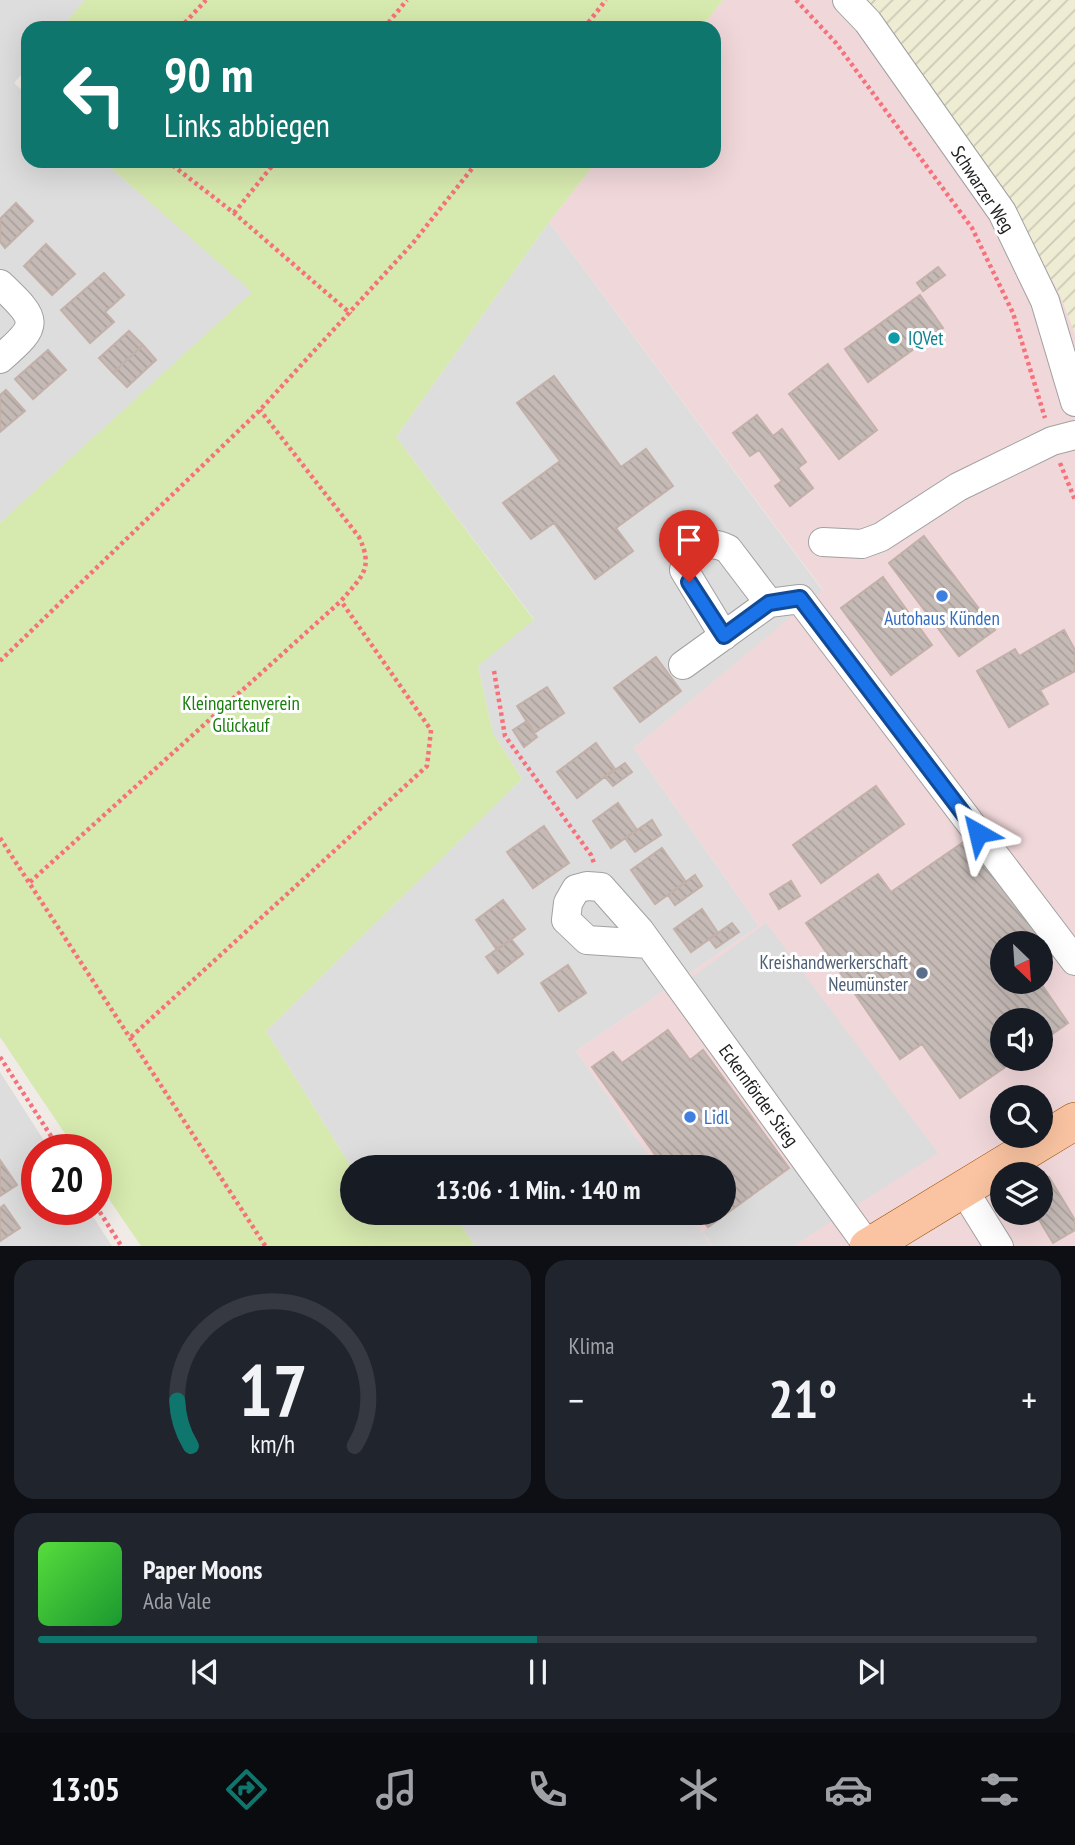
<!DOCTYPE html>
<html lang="de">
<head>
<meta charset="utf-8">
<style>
	body { margin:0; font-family:"PT Sans Narrow",sans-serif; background:#20242c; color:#f1f3f6; height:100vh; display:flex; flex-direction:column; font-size:26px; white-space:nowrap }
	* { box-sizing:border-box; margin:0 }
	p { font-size:23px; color:#9ea1a6 }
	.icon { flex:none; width:38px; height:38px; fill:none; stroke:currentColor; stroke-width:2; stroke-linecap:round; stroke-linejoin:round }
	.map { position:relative; height:1246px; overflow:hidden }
	.side { display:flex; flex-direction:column; gap:14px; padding:14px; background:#0d0f14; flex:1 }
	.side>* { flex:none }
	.banner { position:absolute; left:21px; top:21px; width:700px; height:147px; border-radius:21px; box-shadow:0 7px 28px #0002; background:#0f766e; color:#fff; overflow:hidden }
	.needle { width:46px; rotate:155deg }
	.tools { position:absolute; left:990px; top:931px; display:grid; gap:14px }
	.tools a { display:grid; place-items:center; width:63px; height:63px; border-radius:50%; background:#171b24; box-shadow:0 7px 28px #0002; font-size:35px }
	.speed { position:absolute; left:21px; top:1134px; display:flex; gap:14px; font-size:35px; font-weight:700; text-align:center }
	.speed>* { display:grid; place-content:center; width:91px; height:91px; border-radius:50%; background:#171b24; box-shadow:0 7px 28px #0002; line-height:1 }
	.speed .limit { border:10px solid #d22; background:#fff; color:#111 }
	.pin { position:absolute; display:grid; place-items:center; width:60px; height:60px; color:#fff; margin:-72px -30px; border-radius:50% 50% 50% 0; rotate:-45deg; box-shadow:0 0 7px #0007 }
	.pin .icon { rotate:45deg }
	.me { position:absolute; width:77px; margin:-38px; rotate:323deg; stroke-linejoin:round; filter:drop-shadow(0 0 5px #0008) }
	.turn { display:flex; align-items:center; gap:24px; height:147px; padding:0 28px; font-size:32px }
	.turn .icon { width:91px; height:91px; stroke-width:2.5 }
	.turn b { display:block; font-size:49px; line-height:60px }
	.big { font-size:52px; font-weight:800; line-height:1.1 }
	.side .tile { flex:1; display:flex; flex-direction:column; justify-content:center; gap:10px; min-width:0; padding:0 24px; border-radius:21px; background:#20242c }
	.side .dial { align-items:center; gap:0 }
	.dial svg { height:182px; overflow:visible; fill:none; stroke:#363941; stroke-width:7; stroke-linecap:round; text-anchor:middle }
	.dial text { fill:#f1f3f6; stroke:none }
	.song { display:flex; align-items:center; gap:21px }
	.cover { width:84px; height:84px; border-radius:10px; background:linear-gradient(135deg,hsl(110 70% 55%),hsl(130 70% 35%)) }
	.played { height:7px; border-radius:4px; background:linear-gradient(90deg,#0f766e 50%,#363941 50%) }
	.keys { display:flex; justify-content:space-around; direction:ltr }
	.heat { display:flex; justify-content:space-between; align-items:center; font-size:38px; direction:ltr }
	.side .tiles { flex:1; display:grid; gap:14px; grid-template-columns:1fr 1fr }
	.tile:last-child { grid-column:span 2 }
	.trip { position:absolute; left:340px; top:1155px; width:396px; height:70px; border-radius:35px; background:#171b24; box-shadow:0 7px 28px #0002; font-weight:800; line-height:70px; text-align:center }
	.dock { display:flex; height:112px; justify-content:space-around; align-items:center; background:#090b0e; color:#9ea1a6 }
	.dock .icon { width:49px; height:49px }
	.dock .on { color:#0f766e }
	.dock b { font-size:32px; color:#f1f3f6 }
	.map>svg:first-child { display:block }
	.residential { fill:#dedddd }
	.commercial { fill:#f0d7da; fill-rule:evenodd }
	.farmland { fill:url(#farmland-furrows) }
	.garden { fill:#d6e9ae }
	.parking { fill:#dcdcdc }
	.building { fill:url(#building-back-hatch); stroke:#c2b0a9; stroke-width:2 }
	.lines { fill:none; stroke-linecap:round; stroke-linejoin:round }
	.minor-casing { stroke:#a1a1a1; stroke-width:30 }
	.major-casing { stroke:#994d03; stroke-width:38 }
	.path { stroke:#f7717b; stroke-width:4.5; stroke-dasharray:3.5 3.5; stroke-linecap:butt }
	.minor { stroke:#fff; stroke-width:28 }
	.major { stroke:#fac4a2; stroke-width:37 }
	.route-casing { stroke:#114b97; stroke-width:18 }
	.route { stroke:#1a73e8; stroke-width:12 }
	.culture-dot { fill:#0f9aa8; stroke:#fff; stroke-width:2.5 }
	.shop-dot { fill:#3f7fe0; stroke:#fff; stroke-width:2.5 }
	.service-dot { fill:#5c6f8a; stroke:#fff; stroke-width:2.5 }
	.labels { text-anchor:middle; stroke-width:6; stroke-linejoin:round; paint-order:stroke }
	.street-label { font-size:19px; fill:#202020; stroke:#fff }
	.culture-label { font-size:19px; fill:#0d838f; stroke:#fff; text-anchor:start }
	.shop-label { font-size:19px; fill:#366cbe; stroke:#fff }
	.park-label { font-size:19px; fill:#197e0e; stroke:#fff }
	.service-label { font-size:19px; fill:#4e5e75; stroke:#fff; text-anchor:end }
</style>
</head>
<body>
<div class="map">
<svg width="1075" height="1247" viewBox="0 0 1075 1247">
	<defs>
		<pattern id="farmland-furrows" width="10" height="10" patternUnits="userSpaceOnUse" patternTransform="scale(1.75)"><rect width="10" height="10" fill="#eeecd3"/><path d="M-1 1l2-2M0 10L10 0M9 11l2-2" fill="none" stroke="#cccab5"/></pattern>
		<pattern id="building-back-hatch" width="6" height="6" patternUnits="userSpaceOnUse" patternTransform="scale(1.75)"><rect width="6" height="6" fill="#c5bab6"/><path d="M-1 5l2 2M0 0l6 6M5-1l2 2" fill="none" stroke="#a9a09c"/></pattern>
	</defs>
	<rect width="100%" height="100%" fill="#f0ebe7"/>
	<path class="residential" d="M0 0H85L61 28H28V67L14 83 28 96V161H103L253 292 0 523Z
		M549 222 823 591 634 748 759 926 576 1051 657 1167 352 1168 266 1031 522 779 493 733 478 666 534 619 396 437Z
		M0 1072 50 1150H37V1209H88L112 1246H0Z
		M453 1213H688L712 1246H475Z"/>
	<path class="commercial" d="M723 0H862L1012 204 1061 297 1075 334V1246H712L688 1213H723V1167H657L576 1051 759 926 634 748 823 590 549 222 597 161H714V28H701ZM1003 943H1041V982H1003ZM1003 1020H1041V1059H1003ZM1003 1097H1041V1136H1003ZM1003 1174H1041V1213H1003Z"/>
	<path class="farmland" d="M862 0H1075V334L1061 297 1012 204Z"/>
	<path class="garden" d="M85 0H723L701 28H61Z
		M103 161H597L549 222 396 437 534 620 478 666 493 733 522 779 266 1031 352 1168V1213H453L475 1246H141L96 1180V1150H76L0 1037V523L252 292Z"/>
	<path class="parking" d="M766 923 938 1153 793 1246H713L703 1232 809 1155 684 983Z"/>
	<path class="building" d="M16 203 33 221 5 248 0 242V219Z
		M46 244 75 274 52 295 24 266Z
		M938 267 945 275 923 291 917 283Z
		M104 273 124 295 105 312 114 322 90 343 61 310Z
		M920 295 943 328 868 382 845 349Z
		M129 331 143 345 113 373 99 358Z
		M143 345 156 360 127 387 113 373Z
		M48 350 66 370 33 399 15 379Z
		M828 364 877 430 839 459 789 394Z
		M554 376 621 467 646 449 673 486 616 528 633 551 595 579 554 523 531 539 503 503 560 461 517 403Z
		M6 390 25 411 0 432V395Z
		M757 415 773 436 782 429 806 462 798 468 813 488 790 506 775 486 782 481 759 450 750 456 733 433Z
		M924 536 995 630 959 656 889 563Z
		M883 577 932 645 891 675 841 608Z
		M1064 630 1075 650V671L1040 690 1048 704 1009 727 977 671 1015 649 1019 656Z
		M656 657 681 691 640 722 614 688Z
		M547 687 564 713 534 733 517 706Z
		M527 721 537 737 524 747 513 730Z
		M596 743 615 769 577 798 557 772Z
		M625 763 632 772 613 786 605 777Z
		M876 786 904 824 821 883 793 845Z
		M618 803 637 830 611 848 593 821Z
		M652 820 661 835 635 852 625 838Z
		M544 826 569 863 533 888 507 852Z
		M971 837 1053 956 1041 964V943H1003V982H1040L1068 1023 1041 1042V1020H1003V1059H1017L960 1098 922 1044 900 1059 806 923 878 874 891 892Z
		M662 848 686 882 655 904 631 870Z
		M695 875 702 886 675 905 668 895Z
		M791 881 800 896 779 909 770 894Z
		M503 900 525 929 497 950 476 920Z
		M702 909 718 933 691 952 674 929Z
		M732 923 739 932 716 948 709 939Z
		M511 939 523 954 498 973 486 957Z
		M568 965 586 993 559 1011 541 983Z
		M668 1030 690 1060 703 1050 789 1168 708 1227 697 1213H723V1167H664L592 1067 613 1052 622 1063Z
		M0 1160 17 1185 0 1196Z
		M1049 1177 1075 1220V1230L1053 1243 1035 1213H1041V1182Z
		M4 1205 20 1228 0 1241V1208Z"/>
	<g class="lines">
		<defs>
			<path id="minor" d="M847 0 868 22 1002 212 1045 301 1075 402
				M0 284C39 321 40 324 0 359
				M823 542 862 544 881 537 958 487 1052 441 1075 435
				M724 636 684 570C689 547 706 538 728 549L769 603
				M683 665 769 603 800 599 1075 961
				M649 944 587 940 566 920 568 903 576 889 587 886 601 887 640 931 868 1246
				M963 1189 999 1247"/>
			<path id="major" d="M868 1247 1075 1121"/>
		</defs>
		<use href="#minor" class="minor-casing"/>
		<use href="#major" class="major-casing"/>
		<path class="path" d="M796 0 836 43 972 228 1013 313 1045 418
			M180 28 206 0
			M384 28 407 0
			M584 28 606 0
			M167 161 234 213 351 314
			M234 213 276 161
			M1060 463 1075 500
			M0 661 260 410 413 243 478 161
			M494 671 505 736 591 855 594 863
			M0 838 266 1247
			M30 882 341 601C362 576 374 569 359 537L260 410
			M131 1037 427 766 431 730 341 601
			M0 1057 60 1150
			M96 1206 122 1247"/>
		<use href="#minor" class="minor"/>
		<use href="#major" class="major"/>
	</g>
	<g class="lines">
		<defs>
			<path id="route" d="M689 582 724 636 769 603 800 598 978 833"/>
		</defs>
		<use href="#route" class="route-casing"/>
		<use href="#route" class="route"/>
	</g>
	<circle class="culture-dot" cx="894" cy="338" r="7"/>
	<g class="shop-dot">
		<circle cx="942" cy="596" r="7"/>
		<circle cx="690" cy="1117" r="7"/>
	</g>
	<circle class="service-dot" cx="922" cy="973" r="7"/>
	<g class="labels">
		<g class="street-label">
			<text transform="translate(983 189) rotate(57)" y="7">Schwarzer Weg</text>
			<text transform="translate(759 1095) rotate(54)" y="7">Eckernförder Stieg</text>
		</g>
		<g class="culture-label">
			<text x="908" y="345">IQVet</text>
		</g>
		<g class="shop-label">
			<text x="942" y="625">Autohaus Künden</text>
			<text x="704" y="1124" text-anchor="start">Lidl</text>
		</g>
		<g class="park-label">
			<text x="241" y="710">Kleingartenverein<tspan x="241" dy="22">Glückauf</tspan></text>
		</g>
		<g class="service-label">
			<text x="908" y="969">Kreishandwerkerschaft<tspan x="908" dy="22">Neumünster</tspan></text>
		</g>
	</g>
</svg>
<div class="tools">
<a><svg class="needle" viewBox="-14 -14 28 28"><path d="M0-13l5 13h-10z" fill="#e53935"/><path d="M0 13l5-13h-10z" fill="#9ea1a6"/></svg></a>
<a><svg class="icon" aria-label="sound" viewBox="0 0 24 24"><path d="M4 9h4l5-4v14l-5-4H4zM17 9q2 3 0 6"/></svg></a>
<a><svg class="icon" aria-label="search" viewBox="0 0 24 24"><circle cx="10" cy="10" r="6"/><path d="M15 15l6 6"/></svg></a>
<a><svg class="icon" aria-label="layers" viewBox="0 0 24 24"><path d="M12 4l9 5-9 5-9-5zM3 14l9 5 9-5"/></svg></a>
</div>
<div class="speed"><div class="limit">20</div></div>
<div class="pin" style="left:689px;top:582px;background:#d93025"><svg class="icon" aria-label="arrive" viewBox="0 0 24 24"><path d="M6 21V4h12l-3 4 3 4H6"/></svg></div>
<svg class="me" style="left:978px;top:833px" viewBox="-20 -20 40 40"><path d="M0-17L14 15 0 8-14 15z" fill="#1a73e8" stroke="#fff" stroke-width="4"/></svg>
<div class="trip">13:06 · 1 Min. · 140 m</div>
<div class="banner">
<div class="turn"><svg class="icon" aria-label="left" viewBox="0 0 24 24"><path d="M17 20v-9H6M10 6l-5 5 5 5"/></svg><div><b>90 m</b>Links abbiegen</div></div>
</div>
</div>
<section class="side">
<div class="tiles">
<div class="tile dial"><svg viewBox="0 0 100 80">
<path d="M14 69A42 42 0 1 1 86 69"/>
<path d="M14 69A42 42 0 0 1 8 49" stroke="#0f766e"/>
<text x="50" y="56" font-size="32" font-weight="700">17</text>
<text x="50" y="72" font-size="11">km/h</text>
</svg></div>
<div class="tile"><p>Klima</p>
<div class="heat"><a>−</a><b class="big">21°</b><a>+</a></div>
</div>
<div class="tile">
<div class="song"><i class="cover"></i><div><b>Paper Moons</b><p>Ada Vale</p></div></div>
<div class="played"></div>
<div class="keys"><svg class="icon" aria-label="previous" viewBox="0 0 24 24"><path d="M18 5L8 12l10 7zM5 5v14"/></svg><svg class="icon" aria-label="pause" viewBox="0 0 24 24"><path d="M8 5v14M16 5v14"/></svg><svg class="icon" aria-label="next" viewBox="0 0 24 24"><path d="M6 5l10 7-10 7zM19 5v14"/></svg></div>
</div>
</div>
</section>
<nav class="dock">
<b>13:05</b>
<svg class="icon on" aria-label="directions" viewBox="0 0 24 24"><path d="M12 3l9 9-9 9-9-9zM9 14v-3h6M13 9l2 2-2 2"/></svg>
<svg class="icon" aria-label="music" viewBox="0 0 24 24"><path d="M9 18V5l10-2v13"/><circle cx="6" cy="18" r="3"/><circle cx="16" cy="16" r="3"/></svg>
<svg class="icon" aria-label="phone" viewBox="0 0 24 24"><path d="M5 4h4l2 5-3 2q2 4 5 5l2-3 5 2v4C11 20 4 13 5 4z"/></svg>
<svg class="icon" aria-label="climate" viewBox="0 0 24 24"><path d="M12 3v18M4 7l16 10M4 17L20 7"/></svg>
<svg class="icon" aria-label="car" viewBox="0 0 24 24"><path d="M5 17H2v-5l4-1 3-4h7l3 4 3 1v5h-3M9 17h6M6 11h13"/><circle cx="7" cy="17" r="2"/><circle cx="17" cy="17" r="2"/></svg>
<svg class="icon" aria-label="filters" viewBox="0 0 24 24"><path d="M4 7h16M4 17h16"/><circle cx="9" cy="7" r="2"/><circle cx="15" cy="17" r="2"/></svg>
</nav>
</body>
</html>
